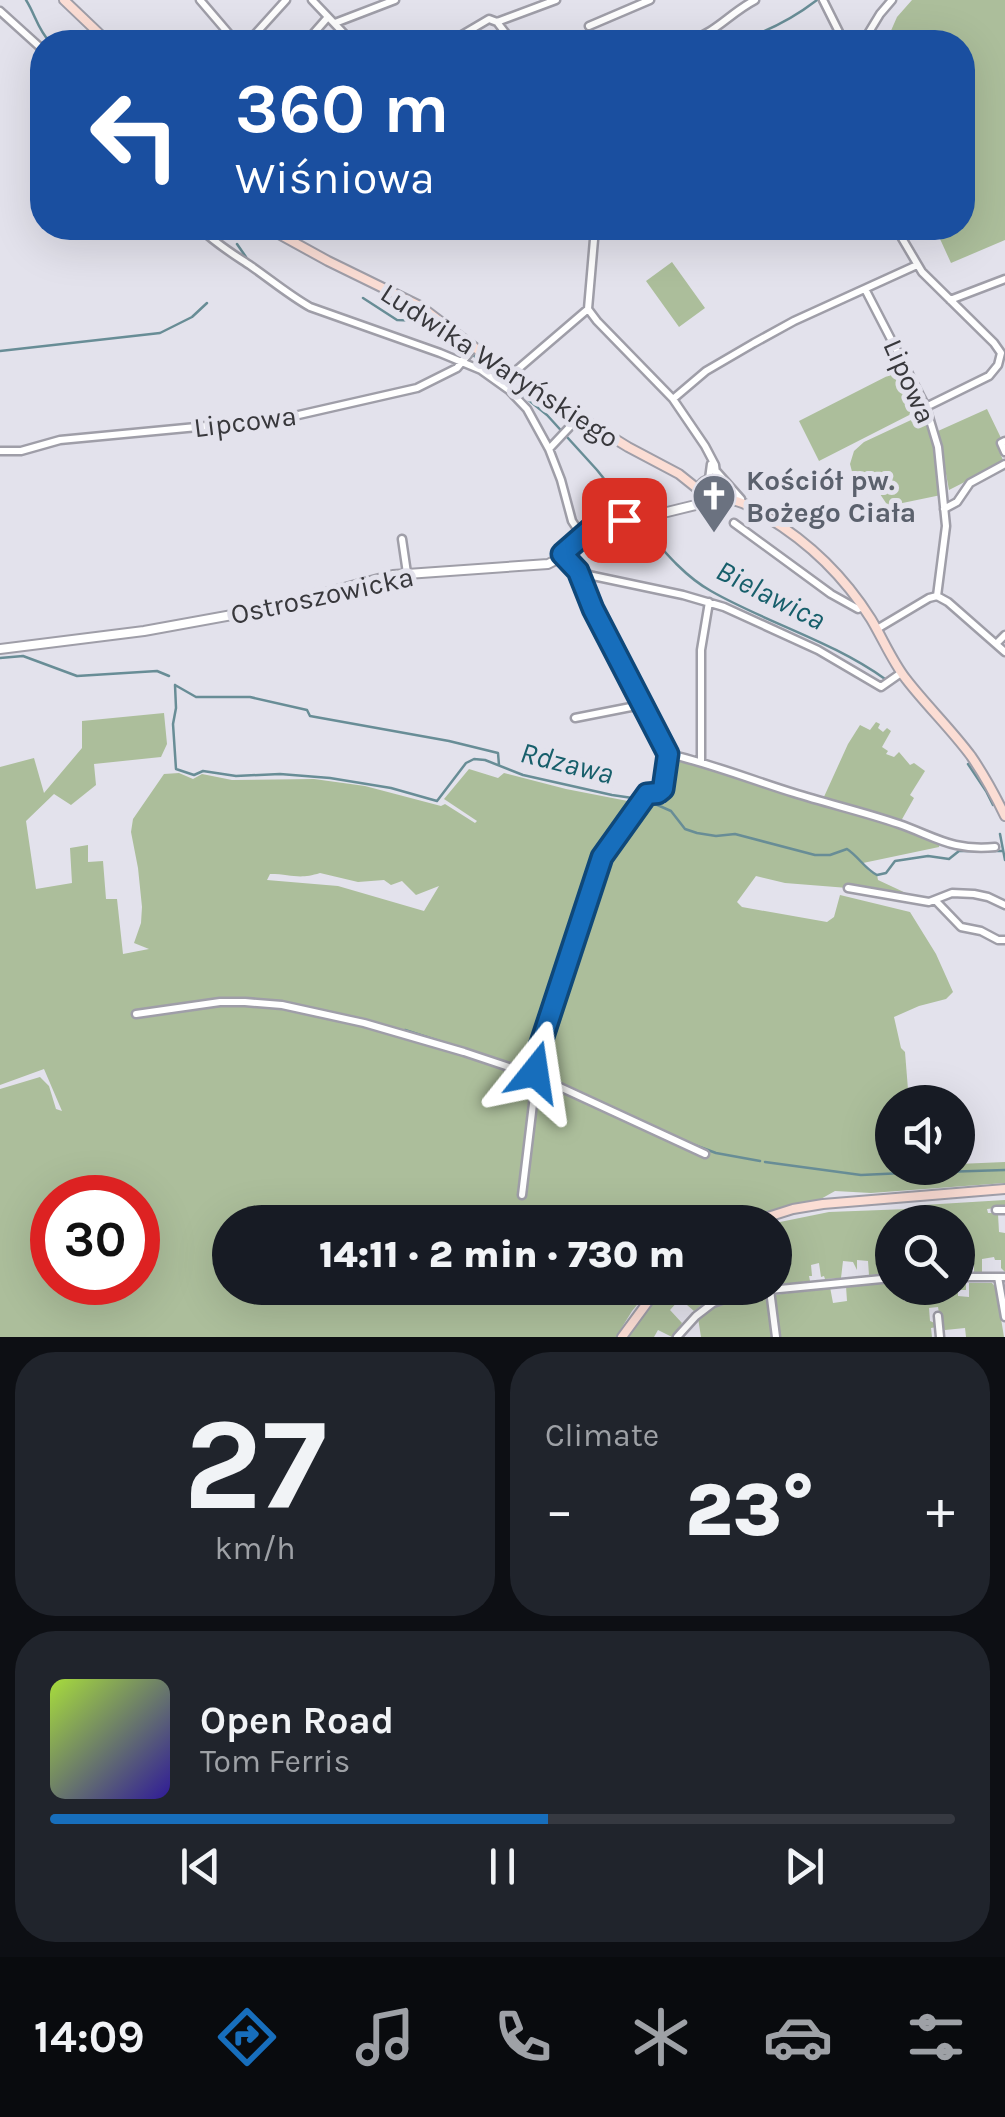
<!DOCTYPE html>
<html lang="en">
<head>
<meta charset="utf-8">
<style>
	body { margin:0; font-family:Karla,sans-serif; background:#20242c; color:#f1f3f6; height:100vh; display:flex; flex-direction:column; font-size:38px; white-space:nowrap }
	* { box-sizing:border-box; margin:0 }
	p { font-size:32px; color:#9ea1a6 }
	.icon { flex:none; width:55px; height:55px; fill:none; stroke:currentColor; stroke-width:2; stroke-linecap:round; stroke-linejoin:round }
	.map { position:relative; height:1337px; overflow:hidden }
	.panel { display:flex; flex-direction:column; gap:15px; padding:15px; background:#0d0f14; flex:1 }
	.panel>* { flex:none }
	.banner { position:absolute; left:30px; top:30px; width:945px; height:210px; border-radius:40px; box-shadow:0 10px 40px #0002; background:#1a4fa0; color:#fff; overflow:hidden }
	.controls { position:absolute; left:875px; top:1085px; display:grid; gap:20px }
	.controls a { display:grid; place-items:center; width:100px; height:100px; border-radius:50%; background:#171b24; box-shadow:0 10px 40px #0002; font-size:50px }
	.speed { position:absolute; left:30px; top:1175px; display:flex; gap:20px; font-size:50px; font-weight:700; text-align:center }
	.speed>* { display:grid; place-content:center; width:130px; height:130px; border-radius:50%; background:#171b24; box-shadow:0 10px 40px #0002; line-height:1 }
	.speed .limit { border:15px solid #d22; background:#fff; color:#111 }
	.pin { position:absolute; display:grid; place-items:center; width:85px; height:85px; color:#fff; margin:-42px; border-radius:20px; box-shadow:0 5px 15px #0006 }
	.me { position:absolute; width:110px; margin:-55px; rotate:15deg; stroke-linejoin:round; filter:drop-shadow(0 0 8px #0008) }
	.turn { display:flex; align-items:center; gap:35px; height:210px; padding:0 40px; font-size:45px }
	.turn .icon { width:130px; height:130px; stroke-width:2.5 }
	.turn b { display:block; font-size:70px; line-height:85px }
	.big { font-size:75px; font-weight:800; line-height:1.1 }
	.panel .card { flex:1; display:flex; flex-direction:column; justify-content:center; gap:15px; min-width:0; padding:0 35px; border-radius:40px; background:#20242c }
	.panel .dial { align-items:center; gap:0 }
	.dial b { font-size:130px; line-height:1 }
	.song { display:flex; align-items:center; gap:30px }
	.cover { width:120px; height:120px; border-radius:15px; background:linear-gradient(135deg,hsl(80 70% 55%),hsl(250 70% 35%)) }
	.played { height:10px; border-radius:5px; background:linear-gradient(90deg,#176ebc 55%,#363941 55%) }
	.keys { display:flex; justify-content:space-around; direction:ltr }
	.heat { display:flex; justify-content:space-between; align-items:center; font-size:55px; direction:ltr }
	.panel .tiles { flex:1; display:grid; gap:15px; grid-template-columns:1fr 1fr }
	.card:last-child { grid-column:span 2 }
	.trip { position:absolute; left:212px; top:1205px; width:580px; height:100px; border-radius:50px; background:#171b24; box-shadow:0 10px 40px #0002; font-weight:800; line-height:100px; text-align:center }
	.dock { display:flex; height:160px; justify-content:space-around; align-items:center; background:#090b0e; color:#9ea1a6 }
	.dock .icon { width:70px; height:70px }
	.dock .current { color:#176ebc }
	.dock b { font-size:45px; color:#f1f3f6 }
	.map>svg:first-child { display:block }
	.green { fill:#acbe9b; fill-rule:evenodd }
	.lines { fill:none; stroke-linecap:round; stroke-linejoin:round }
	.stream { stroke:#688d96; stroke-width:2.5 }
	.minor-casing { stroke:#9f9ea8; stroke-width:11 }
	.tertiary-casing { stroke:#9f9ea8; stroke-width:12 }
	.secondary-casing { stroke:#9f9ea8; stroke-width:12 }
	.minor { stroke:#fff; stroke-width:6 }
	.tertiary { stroke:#fff; stroke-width:8 }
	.secondary { stroke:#fbddd4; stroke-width:8 }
	.route-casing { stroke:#0f487a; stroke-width:25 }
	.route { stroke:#176ebc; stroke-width:18 }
	.labels { text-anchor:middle; stroke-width:10; stroke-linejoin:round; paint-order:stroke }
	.street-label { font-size:28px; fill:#38383c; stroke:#e3e2ec }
	.worship-label { font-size:28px; font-weight:bold; fill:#5b616d; stroke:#e3e2ec; text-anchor:start }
	.water-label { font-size:30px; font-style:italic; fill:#175f6b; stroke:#e3e2ec }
</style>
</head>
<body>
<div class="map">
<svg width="1005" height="1337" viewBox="0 0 1005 1337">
	<rect width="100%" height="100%" fill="#e3e2ec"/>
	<path class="green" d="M912 0H1005V240L951 263 935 228H962V42H886L897 17Z
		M672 262 705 308 679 327 646 281Z
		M903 368 923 408 819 461 799 421Z
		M987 409 1001 438 997 446 1003 460 1000 464 949 490 938 431Z
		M926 413 935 446 941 495 888 506 874 485 857 491 850 464 854 451 864 442Z
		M164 713 167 744 161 757 94 764 96 785 71 805 54 794 26 821 36 889 72 883 70 848 88 845V862L103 861 106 899H117L123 954 149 949 134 943 141 923 142 907 138 868 131 832 133 819 164 774 179 773 193 779 202 774 232 780 314 779 365 786 441 806 445 804 475 823 477 821 444 799 469 769 498 778 504 773 566 789 638 803 606 852 589 896 594 899 626 828 643 809 646 800 665 804 673 759 899 824 940 841 939 847 863 863 869 871 877 875 878 880 923 901 848 888 785 883 756 876 737 902 742 907 827 922 834 917 840 895 910 912 936 954 953 992 946 999 919 1006 894 1017 901 1048 905 1052 909 1102H892V1168H958V1164L1005 1162V1183L871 1193 835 1191 819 1200 757 1214 738 1222H230V1288H651L632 1311 616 1337H0V1089L40 1077 49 1086 56 1109 62 1111 44 1069 0 1085V767L34 758 44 793 82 748V721ZM320 873 358 882 384 880 391 885 402 881 416 895 439 886 424 911 338 886 267 880 270 874C292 874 298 880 320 873ZM52 1198H138V1282H52Z
		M876 722 880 724 878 728 883 732 887 728 891 731 882 747 888 751 886 754 894 757 899 752 910 765 914 763 925 771 910 795 914 798 901 821 823 799 848 744 860 725 870 730Z
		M1005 1200V1207L987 1209 988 1213H1005L998 1214 999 1232 1005 1233V1272L1001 1268V1260H995L994 1257 982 1259V1272H974V1261L965 1260V1256H958V1222H917V1217L904 1218 903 1222H892V1273L869 1275 868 1261 857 1260V1270L853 1262 843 1261 841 1278 825 1279 824 1276 821 1277 819 1263 811 1265 812 1276H809L810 1281 775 1285V1223L829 1212 908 1209 923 1205Z
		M892 1283V1288H904V1301H910L911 1297H915V1288H939V1297H952L953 1288H958V1283H966V1290H958V1296L969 1297V1283H992L996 1288 1004 1337H966L965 1328 945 1330 941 1326 938 1307 929 1308 930 1321 937 1324V1327L931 1328 932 1337H780L775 1295 830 1287 833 1303 847 1301 846 1286Z
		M664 1288H749C728 1290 710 1298 694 1311L680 1299 670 1310 682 1323 672 1337 658 1330 654 1337H627Z
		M766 1295 768 1299 771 1337H701L698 1318C719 1302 740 1298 766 1295Z"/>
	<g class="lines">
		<path class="stream" d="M26 0C35 14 38 30 50 42
			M734 42C765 33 791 20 817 0
			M237 244 246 257
			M363 298 397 320 424 321 468 351
			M0 351 160 333 192 317 207 303
			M473 355 547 415 597 470 633 515
			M638 521C659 545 682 575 711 591 767 623 832 641 885 679
			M0 658 23 656 77 676 157 671 169 676
			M175 685 176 708 173 724 176 769 194 775 203 771 236 776 280 774 330 778 391 788 437 801 466 763 474 759 485 760 523 775 612 795 646 800 671 811 685 829 697 833 716 836 735 834 815 855H830L847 849C859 857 865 869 877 875L886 873 895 861 928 856 949 859 959 851H1002
			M175 685 196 697H250L307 710 310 716 449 741 498 753 499 765
			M968 764 986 791 993 805
			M1000 834 1005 860
			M405 1030 532 1071
			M539 1074 559 1083
			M689 1143 716 1153 760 1161
			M765 1162 861 1175 904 1173
			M910 1173 1005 1170"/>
		<defs>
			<path id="minor" d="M200 0 236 42
				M312 0 352 42
				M823 0 844 42
				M0 11 42 49
				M497 22 507 35 500 42
				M335 23 395 0
				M589 26 650 0
				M248 42 286 0
				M306 42 328 17
				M450 42 489 19 497 22 556 0
				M688 42C718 31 730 13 755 0
				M863 42 880 14 892 0
				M200 228C216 244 233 254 251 266 271 280 289 295 310 307L440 353 481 370 509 390 527 409 549 449 561 480 572 521 582 536
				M595 228 588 309 597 321 673 399 705 446 715 465 717 481
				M681 228 688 230 694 228
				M896 228 922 272 994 343 1001 353 998 365 989 376 926 407
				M865 289 926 407 938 447 946 526 937 596
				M950 300 1005 279
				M511 375 588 309
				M673 399 706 371 754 343 794 321 917 265
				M1005 441 1001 443 1005 452
				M549 449 579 417
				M0 451H21L60 440 281 419 417 388 457 368 474 347
				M717 472 741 499
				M709 479 711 464
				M944 509 957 502 970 483 1005 464
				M734 523 831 594 858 609 863 607
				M402 539 407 573
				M578 571 593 576 683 595 724 607 818 650 881 687 901 673
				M937 596 948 602 1005 652
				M877 629 929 598 937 596
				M996 644 1005 635
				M575 718 641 705
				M669 754C712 764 752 780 794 793 829 804 864 812 899 824 936 837 952 851 995 847
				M701 762V650L709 602
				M848 888 929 902 952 893 974 894 988 897 1005 905
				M935 900 961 927 981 931 998 940H1005
				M136 1014 220 1002H245L282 1005 364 1023 464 1052 536 1076 705 1154
				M522 1195 536 1079 535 1061 602 857 647 793 662 791 669 754 593 609 578 571 562 554
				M996 1210H1005
				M958 1277H1005
				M998 1277 1005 1317
				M770 1290 776 1337
				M938 1316 940 1337
				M677 1337 696 1316 713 1303 740 1293 892 1278"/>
			<path id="tertiary" d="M0 649 144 631 265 609 393 575 548 564 558 559 594 526 663 513 708 502"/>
			<path id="secondary" d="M64 0 108 42
				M268 228 328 261 420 306 511 375 628 447 679 474 699 490
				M699 491a11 11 0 1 1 22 0a11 11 0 1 1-22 0Z
				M718 500C735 496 753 508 767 517 810 543 844 576 871 619 883 639 892 661 906 679 926 705 951 729 971 756 984 775 995 795 1005 816
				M752 1222 793 1209 823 1204 1005 1189
				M622 1337 658 1288"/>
		</defs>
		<use href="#minor" class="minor-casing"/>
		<use href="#tertiary" class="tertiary-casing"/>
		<use href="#secondary" class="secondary-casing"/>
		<use href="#minor" class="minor"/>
		<use href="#tertiary" class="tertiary"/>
		<use href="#secondary" class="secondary"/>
	</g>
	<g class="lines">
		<defs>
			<path id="route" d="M535 1072V1061L602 857 647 794 658 793 663 789 668 754 593 609 578 571 562 554 594 526 624 520"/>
		</defs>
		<use href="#route" class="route-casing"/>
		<use href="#route" class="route"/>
	</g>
	<defs>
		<symbol id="church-pin" viewBox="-11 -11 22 30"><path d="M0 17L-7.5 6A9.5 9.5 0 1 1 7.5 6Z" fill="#6b7280" stroke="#e3e2ec"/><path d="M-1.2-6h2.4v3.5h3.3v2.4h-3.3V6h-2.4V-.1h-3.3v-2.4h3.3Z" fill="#fff"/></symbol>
	</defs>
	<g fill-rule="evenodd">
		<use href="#church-pin" x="689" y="471" width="50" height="68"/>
	</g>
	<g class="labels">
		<g class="street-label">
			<text transform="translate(500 365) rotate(33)" y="10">Ludwika Waryńskiego</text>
			<text transform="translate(910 381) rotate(66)" y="10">Lipowa</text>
			<text transform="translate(245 421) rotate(-7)" y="10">Lipcowa</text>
			<text transform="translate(322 595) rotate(-12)" y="10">Ostroszowicka</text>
		</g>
		<g class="worship-label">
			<text x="746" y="490">Kościół pw.<tspan x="746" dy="32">Bożego Ciała</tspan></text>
		</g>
		<g class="water-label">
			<text transform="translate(771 595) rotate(27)" y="10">Bielawica</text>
			<text transform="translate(567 763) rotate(14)" y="10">Rdzawa</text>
		</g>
	</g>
</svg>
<div class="controls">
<a><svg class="icon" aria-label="sound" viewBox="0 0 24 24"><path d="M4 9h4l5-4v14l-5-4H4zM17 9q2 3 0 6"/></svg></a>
<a><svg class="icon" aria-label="search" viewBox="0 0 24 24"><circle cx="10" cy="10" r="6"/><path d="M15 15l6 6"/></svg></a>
</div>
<div class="speed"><div class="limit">30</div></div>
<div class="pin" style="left:624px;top:520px;background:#d93025"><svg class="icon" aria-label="arrive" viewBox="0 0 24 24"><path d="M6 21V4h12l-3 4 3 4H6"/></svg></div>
<svg class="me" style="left:535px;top:1072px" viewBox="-20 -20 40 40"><path d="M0-17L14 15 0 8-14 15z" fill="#176ebc" stroke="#fff" stroke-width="4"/></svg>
<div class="trip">14:11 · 2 min · 730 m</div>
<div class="banner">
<div class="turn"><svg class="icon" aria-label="left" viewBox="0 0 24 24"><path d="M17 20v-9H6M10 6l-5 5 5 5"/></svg><div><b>360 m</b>Wiśniowa</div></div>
</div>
</div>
<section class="panel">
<div class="tiles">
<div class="card dial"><b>27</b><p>km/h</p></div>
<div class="card"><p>Climate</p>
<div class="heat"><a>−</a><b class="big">23°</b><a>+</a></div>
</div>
<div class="card">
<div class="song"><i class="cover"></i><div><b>Open Road</b><p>Tom Ferris</p></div></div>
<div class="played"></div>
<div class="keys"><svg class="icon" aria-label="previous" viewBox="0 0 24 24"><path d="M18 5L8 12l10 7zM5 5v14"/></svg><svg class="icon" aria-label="pause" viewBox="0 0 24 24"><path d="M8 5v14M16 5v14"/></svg><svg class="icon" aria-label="next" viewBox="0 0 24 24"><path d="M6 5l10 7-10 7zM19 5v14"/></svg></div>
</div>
</div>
</section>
<nav class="dock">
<b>14:09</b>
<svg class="icon current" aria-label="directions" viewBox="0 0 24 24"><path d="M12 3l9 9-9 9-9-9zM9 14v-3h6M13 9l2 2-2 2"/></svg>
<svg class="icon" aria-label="music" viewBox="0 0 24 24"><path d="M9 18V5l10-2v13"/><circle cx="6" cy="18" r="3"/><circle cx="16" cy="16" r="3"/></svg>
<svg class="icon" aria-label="phone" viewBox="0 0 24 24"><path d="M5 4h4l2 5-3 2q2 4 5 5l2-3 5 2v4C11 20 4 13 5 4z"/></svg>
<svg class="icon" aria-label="climate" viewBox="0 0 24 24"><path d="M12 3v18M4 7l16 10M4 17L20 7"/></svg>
<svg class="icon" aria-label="car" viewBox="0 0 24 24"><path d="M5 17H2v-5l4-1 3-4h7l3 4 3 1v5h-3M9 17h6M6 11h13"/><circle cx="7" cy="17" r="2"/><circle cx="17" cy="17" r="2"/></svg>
<svg class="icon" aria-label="filters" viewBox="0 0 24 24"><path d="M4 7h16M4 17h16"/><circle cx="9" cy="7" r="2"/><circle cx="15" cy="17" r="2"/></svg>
</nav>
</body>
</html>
